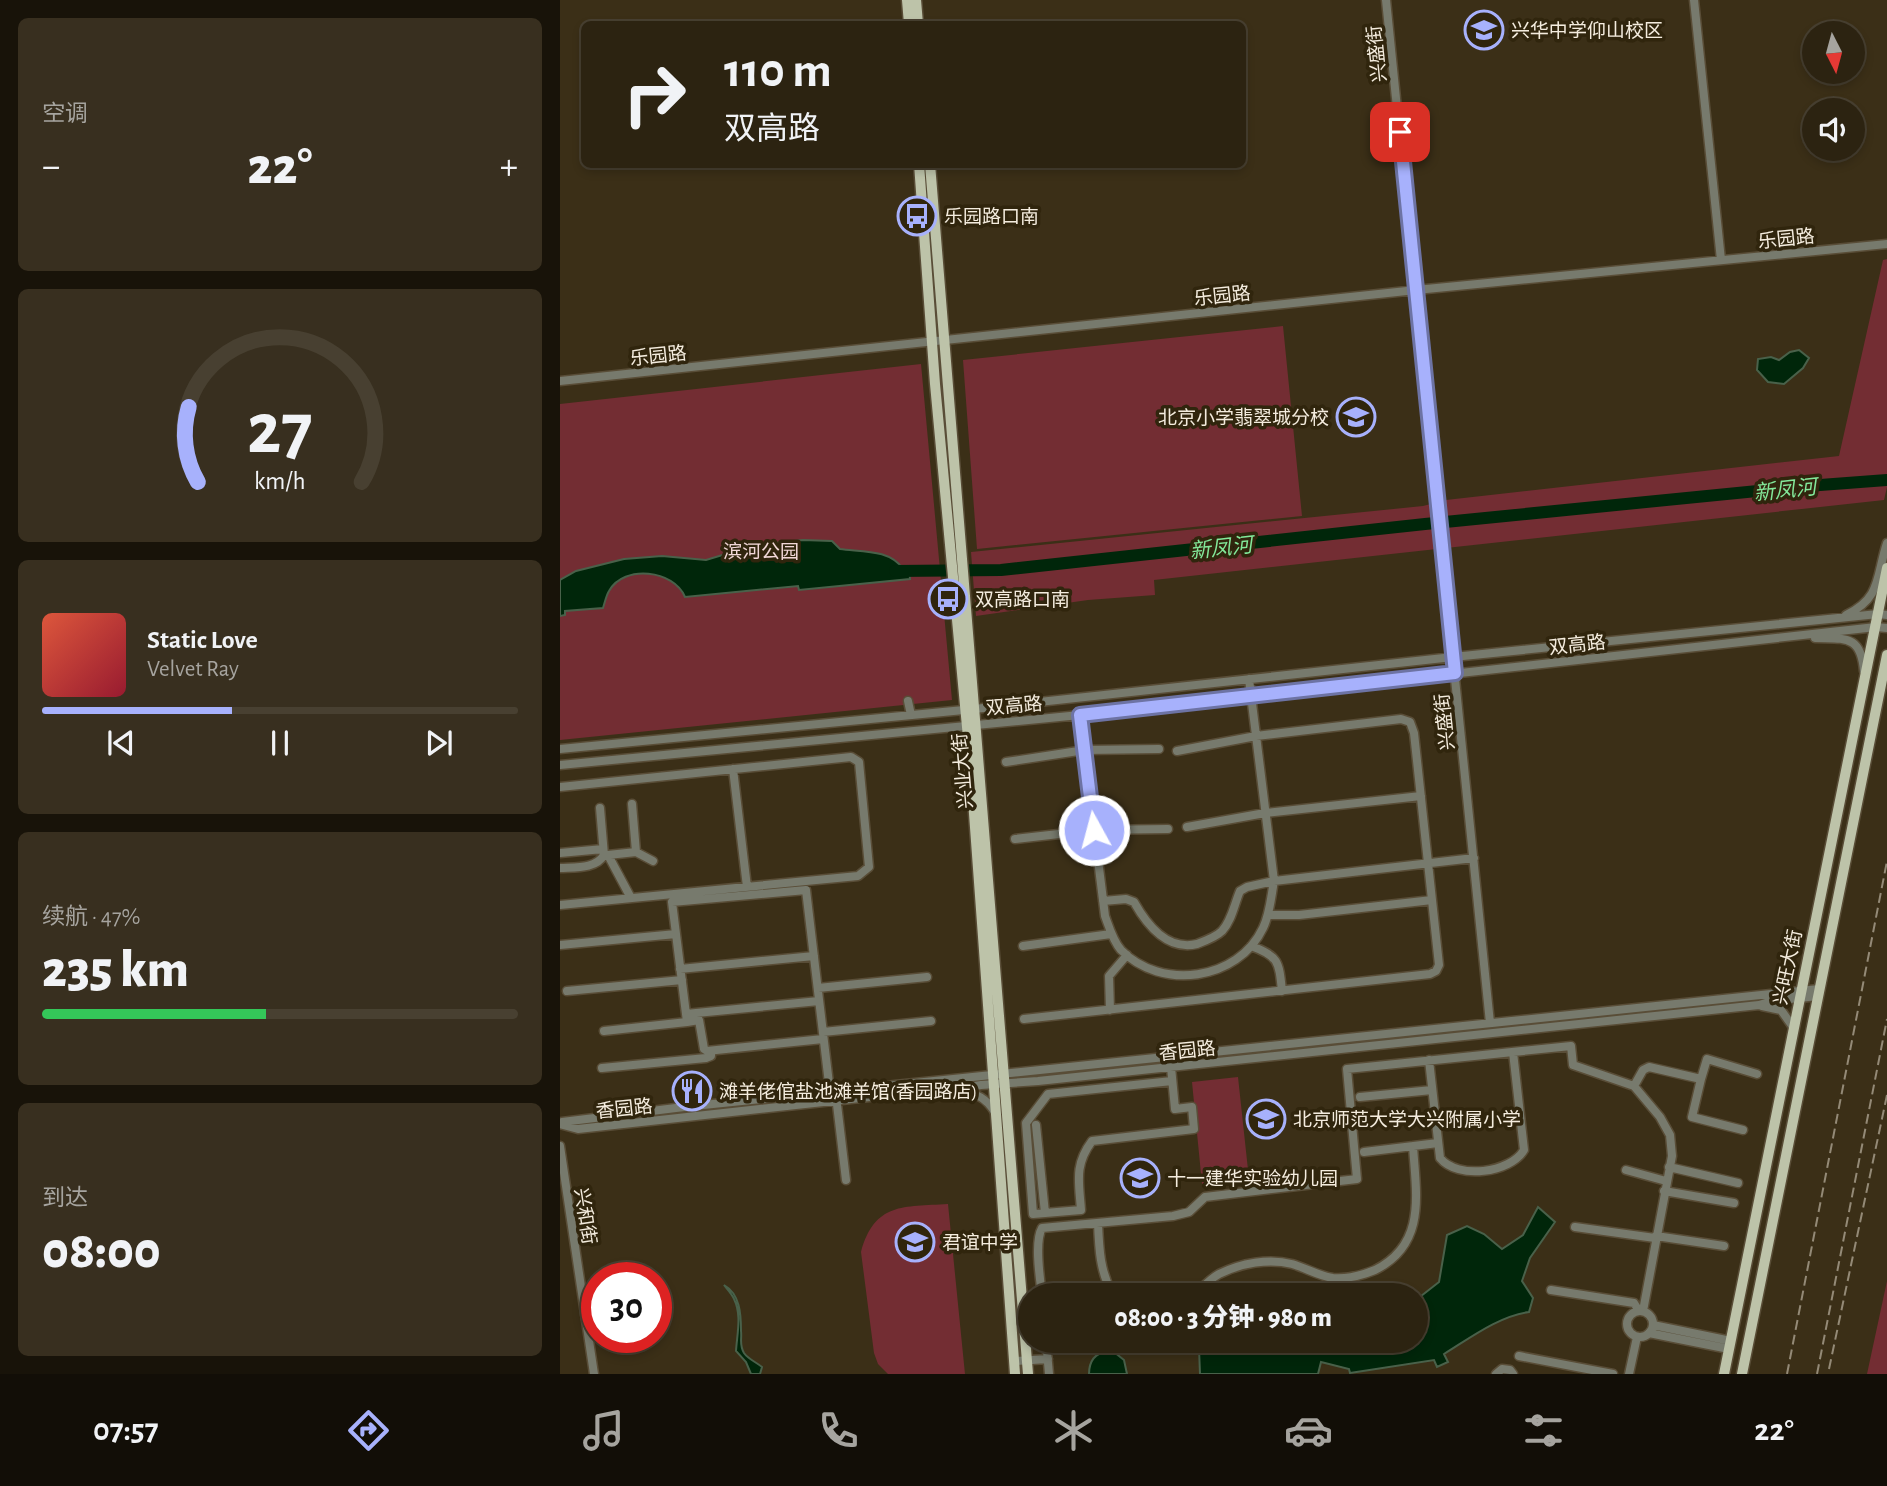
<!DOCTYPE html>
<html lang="zh">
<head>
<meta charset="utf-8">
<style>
	body { margin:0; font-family:"Alegreya Sans","Noto Sans SC",sans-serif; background:#382f1f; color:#f1f3f6; height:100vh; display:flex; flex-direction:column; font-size:26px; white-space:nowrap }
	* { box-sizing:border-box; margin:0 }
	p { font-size:23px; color:#a6a49f }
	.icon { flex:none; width:38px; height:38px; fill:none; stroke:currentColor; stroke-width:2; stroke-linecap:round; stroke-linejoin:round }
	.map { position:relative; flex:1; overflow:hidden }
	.sheet { display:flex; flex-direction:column; gap:18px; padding:18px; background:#181309; width:560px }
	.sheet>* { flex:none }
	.hud { position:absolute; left:21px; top:21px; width:665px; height:147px; border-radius:10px; box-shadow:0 4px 10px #0003,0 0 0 2px #484031; background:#2c2311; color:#f1f3f6; overflow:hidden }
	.needle { width:46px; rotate:174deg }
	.tools { position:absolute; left:1242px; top:21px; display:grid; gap:14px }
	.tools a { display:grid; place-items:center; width:63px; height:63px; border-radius:50%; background:#2c2311; box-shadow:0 4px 10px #0003,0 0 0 2px #484031; font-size:35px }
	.speed { position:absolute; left:21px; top:1262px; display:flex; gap:14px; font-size:35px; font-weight:700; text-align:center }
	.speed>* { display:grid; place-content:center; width:91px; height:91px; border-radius:50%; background:#2c2311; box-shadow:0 4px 10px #0003,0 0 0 2px #484031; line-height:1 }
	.speed .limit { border:10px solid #d22; background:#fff; color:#111 }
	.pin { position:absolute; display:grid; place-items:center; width:60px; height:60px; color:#fff; margin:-30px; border-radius:14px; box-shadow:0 4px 10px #0006 }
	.me { position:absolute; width:77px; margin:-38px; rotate:353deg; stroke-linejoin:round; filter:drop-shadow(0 0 5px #0008) }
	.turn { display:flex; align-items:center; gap:24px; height:147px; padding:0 28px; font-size:32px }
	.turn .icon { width:91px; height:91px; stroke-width:2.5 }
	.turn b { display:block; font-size:49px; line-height:60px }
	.big { font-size:52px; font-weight:800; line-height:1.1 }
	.sheet .card { flex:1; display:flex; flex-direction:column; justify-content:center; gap:10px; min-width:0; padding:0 24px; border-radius:10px; background:#382f1f }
	.sheet .dial { align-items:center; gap:0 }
	.dial svg { height:182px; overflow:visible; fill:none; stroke:#484031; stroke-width:7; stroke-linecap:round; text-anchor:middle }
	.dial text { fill:#f1f3f6; stroke:none }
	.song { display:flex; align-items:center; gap:21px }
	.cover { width:84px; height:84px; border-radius:10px; background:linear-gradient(135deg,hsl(10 70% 55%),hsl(350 70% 35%)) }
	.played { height:7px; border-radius:4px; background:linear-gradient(90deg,#a7b1fc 40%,#484031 40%) }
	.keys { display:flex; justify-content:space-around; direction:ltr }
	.heat { display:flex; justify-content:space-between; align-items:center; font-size:38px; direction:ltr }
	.charge { height:10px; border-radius:5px; background:linear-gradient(90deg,#34c759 47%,#484031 0) }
	.trip { position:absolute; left:458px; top:1283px; width:410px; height:70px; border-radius:35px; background:#2c2311; box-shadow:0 4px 10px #0003,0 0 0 2px #484031; font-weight:800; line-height:70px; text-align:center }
	.tabs { display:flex; height:112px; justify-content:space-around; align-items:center; background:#120e07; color:#a6a49f }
	.tabs .icon { width:49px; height:49px }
	.tabs .on { color:#a7b1fc }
	.tabs b { font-size:32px; color:#f1f3f6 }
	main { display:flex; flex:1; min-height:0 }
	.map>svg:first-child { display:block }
	.green { fill:#732d33 }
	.water { fill:#00260a; stroke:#49614a; stroke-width:2 }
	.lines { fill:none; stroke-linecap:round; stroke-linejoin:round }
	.river { stroke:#00260a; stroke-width:12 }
	.minor-casing { stroke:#594d37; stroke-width:11 }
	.major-casing { stroke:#594d37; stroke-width:13 }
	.minor { stroke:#777a6d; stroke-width:8 }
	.major { stroke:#bdc3a9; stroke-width:10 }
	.rail { stroke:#948a77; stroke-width:2; stroke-dasharray:10 5; stroke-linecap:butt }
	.route-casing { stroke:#6d73a4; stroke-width:18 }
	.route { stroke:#a7b1fc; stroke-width:12 }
	.labels { text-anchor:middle; stroke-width:7; stroke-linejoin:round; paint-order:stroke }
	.poi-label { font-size:19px; fill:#f4ecde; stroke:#30250d; text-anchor:start }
	.street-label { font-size:19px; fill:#f4ecde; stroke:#30250d }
	.park-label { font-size:19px; fill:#f1d7d7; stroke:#30250d }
	.water-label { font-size:21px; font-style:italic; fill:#83e99a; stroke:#30250d }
</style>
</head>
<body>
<main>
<section class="sheet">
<div class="card"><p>空调</p>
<div class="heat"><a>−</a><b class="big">22°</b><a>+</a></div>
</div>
<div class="card dial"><svg viewBox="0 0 100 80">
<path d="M14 69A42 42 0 1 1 86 69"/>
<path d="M14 69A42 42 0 0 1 10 36" stroke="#a7b1fc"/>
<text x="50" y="56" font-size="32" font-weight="700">27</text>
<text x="50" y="72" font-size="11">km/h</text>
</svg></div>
<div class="card">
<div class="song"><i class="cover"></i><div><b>Static Love</b><p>Velvet Ray</p></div></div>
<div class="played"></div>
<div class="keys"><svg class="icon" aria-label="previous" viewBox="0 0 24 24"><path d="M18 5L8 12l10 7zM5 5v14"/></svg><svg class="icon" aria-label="pause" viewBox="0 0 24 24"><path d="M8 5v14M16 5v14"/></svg><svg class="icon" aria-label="next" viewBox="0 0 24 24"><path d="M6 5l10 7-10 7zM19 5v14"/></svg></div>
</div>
<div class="card"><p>续航 · 47%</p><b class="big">235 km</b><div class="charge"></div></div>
<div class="card"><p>到达</p><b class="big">08:00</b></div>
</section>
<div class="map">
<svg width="1327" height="1374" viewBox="0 0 1327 1374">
	<rect width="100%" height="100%" fill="#3b2f17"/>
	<path class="green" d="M1327 259V487L1324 500 594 580 595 595 528 600 416 616 411 552 863 506 886 500 1279 456 1323 260Z
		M723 326 742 516 417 549 403 360Z
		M361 364 392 700 0 740V404Z
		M678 1077 689 1179 642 1184 632 1082Z
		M388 1204 405 1374H328L318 1364 314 1353 301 1252C315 1202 343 1207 388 1204Z
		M1327 1281V1374H1307Z"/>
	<path class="water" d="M1239 350 1249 358 1243 368 1224 384 1208 382 1197 370 1198 359 1211 357 1219 360 1230 352Z
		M243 540 272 541 280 549C301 552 330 549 343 569H349L350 579 239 590 238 586 125 597C114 570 64 564 49 591 46 596 45 602 43 608L5 611V615L0 616V580L16 571 64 559 102 556 146 560 179 550 200 553 215 543Z
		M978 1207 995 1222 970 1258 962 1281 973 1298 969 1312C939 1316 910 1338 884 1354L888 1362 877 1367 874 1360 790 1373 789 1369 761 1362 758 1374H640L639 1348 653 1341 856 1340V1300L879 1282 887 1235 907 1226 924 1234 942 1249 963 1235Z
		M164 1285C180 1294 181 1314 181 1331 182 1339 179 1345 184 1353 188 1359 196 1362 202 1367L200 1374H191L186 1362 176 1351C177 1334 182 1315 174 1299 172 1294 167 1289 164 1285Z
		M548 1351 554 1352 564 1360 567 1374H529C529 1361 535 1353 548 1351Z"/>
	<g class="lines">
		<path class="river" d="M335 571 441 570 865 524 1247 486 1327 480"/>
		<defs>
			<path id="minor" d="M826 0 930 1023
				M1134 0 1161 260
				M0 381 856 290 1327 244
				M1286 615C1322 598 1316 576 1327 543
				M1255 638C1284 639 1301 634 1304 671
				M348 701 351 715
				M520 715 545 916C549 927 553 941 561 950 601 991 678 981 703 928 710 914 711 897 714 881L689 679
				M0 749 414 709 893 657 1318 614 1327 615
				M446 762 525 750 599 749
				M0 765 520 715 1316 627 1327 628
				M173 769 187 887
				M0 787 291 757 299 762 309 867 298 876 0 905
				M40 808 44 855H48
				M627 827 705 813 861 796
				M455 839 534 830 608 829
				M76 852 93 861
				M0 853 43 849
				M0 868C15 867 36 869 44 855
				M71 898 48 855 76 852 72 804
				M543 901 566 899 574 902C587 925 607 951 637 944 645 941 656 937 662 931 672 920 674 905 680 891L687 887 714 881 914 858
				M708 915H739L872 900
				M0 945 116 934
				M463 946 551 934
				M691 946C719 956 719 962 722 991
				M120 969 254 956
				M258 988 367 977
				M7 991 122 980
				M1202 1006 1221 1010 1233 1027
				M550 1010 549 976 567 955
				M126 1014 259 1001
				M464 1019 870 974 876 971 879 965 854 733 850 722 841 719 696 736 617 751
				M127 1022 139 1020 144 1049 147 1051 263 1039
				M44 1031 127 1022 112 902 246 890 270 1092
				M263 1032 371 1021
				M869 1060 880 1158C898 1180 950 1173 964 1150L953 1052
				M611 1067 615 1109 632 1107 634 1129 532 1141C514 1165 519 1182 521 1210L473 1214 466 1123 488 1094 612 1081
				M42 1068 146 1058 151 1056V1051
				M1141 1079 1132 1117 1183 1130
				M1074 1086 1083 1070 1089 1067 1141 1079 1147 1059 1197 1074
				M398 1093C415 1091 426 1098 435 1112
				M276 1096 286 1180
				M800 1097 872 1090
				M2 1122 124 1107 1259 989
				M0 1124 18 1129 346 1093 359 1095 421 1085 478 1081 1199 1005 1212 1001 1258 996
				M476 1125 485 1213
				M0 1146 34 1374
				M804 1152 878 1143
				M1109 1167 1178 1183
				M1066 1170 1106 1181
				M1104 1191 1174 1203
				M538 1223C539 1249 540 1272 553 1295
				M1015 1227 1095 1238
				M1096 1236 1164 1246
				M991 1290 1074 1303 1079 1311
				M482 1295C480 1279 474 1242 482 1228L613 1216 629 1212 645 1197 797 1179 787 1069 1011 1046 1013 1065 1074 1086 1100 1117 1110 1135 1112 1156 1083 1311
				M634 1295C642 1288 650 1279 659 1274 681 1263 709 1258 732 1264 746 1268 759 1276 773 1278 787 1279 803 1275 815 1270 867 1244 856 1194 853 1146
				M1067 1324a13 13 0 1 1 26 0a13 13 0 1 1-26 0Z
				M1093 1325 1171 1341
				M1089 1333 1169 1349
				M486 1340 489 1374
				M959 1356 1053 1374
				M454 1361 488 1359
				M936 1374 942 1369 950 1370 953 1374
				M1069 1374 1077 1337"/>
			<path id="major" d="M347 0 349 24
				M356 0 358 24
				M359 164 375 384 410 759 455 1374
				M370 164 468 1374
				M1164 1374 1327 568
				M1182 1374 1327 655"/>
		</defs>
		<use href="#minor" class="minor-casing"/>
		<use href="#major" class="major-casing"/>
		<use href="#minor" class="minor"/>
		<use href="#major" class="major"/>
		<path class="rail" d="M1269 1369 1327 1095
			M1227 1374 1327 861
			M1257 1374 1327 1019"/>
	</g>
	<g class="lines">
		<defs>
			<path id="route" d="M534 830 520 715 895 673 840 132"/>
		</defs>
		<use href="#route" class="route-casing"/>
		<use href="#route" class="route"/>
	</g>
	<defs>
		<symbol id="school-ring" viewBox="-11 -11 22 22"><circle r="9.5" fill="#30250d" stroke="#a7b1fc" stroke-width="1.5"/><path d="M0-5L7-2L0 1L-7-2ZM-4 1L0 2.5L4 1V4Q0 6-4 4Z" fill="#a7b1fc"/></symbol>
		<symbol id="bus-ring" viewBox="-11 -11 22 22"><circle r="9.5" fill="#30250d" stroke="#a7b1fc" stroke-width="1.5"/><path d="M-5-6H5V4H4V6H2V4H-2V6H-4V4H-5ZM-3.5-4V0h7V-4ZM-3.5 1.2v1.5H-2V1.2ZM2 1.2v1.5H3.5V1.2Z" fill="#a7b1fc"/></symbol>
		<symbol id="restaurant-ring" viewBox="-11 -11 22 22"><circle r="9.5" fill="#30250d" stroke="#a7b1fc" stroke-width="1.5"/><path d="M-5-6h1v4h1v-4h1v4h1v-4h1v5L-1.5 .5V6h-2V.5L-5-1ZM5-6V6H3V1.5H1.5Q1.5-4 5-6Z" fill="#a7b1fc"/></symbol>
	</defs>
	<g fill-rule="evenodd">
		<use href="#school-ring" x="902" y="8" width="44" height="44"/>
		<use href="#bus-ring" x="335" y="194" width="44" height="44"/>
		<use href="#school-ring" x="774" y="395" width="44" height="44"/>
		<use href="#bus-ring" x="366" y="577" width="44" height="44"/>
		<use href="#restaurant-ring" x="110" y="1069" width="44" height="44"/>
		<use href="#school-ring" x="684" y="1097" width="44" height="44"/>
		<use href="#school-ring" x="558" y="1156" width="44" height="44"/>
		<use href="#school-ring" x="333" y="1220" width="44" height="44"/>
	</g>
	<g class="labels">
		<g class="poi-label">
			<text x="951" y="37">兴华中学仰山校区</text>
			<text x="384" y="223">乐园路口南</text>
			<text x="769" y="424" text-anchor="end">北京小学翡翠城分校</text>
			<text x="415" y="606">双高路口南</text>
			<text x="159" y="1098">滩羊佬倌盐池滩羊馆(香园路店)</text>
			<text x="733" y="1126">北京师范大学大兴附属小学</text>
			<text x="607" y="1185">十一建华实验幼儿园</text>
			<text x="382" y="1249">君谊中学</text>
		</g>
		<g class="street-label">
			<text transform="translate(816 54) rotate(-96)" y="7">兴盛街</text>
			<text transform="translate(1226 238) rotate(-6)" y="7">乐园路</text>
			<text transform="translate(662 295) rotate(-6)" y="7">乐园路</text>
			<text transform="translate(98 355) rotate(-6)" y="7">乐园路</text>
			<text transform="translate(1017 644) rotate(-6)" y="7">双高路</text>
			<text transform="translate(454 705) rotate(-5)" y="7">双高路</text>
			<text transform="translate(884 722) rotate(-96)" y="7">兴盛街</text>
			<text transform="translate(402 771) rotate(-95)" y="7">兴业大街</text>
			<text transform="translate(1227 967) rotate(-78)" y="7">兴旺大街</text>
			<text transform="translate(627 1050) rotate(-6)" y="7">香园路</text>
			<text transform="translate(64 1108) rotate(-6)" y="7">香园路</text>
			<text transform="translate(26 1216) rotate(81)" y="7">兴和街</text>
		</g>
		<g class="park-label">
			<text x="201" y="558">滨河公园</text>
		</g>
		<g class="water-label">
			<text transform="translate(1225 490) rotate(-6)" y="7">新凤河</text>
			<text transform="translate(661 548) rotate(-6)" y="7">新凤河</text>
		</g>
	</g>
</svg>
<div class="tools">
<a><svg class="needle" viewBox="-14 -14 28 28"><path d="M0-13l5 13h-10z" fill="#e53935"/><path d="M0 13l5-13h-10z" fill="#a6a49f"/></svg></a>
<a><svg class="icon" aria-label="sound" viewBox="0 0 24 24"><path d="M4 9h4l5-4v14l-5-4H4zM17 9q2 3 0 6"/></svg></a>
</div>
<div class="speed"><div class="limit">30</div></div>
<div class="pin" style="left:840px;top:132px;background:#d93025"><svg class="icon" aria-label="arrive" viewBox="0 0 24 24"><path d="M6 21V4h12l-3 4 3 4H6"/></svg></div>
<svg class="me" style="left:534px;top:830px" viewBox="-20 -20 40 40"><circle r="17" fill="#a7b1fc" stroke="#fff" stroke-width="3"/><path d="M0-11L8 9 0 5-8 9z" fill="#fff"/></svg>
<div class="trip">08:00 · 3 分钟 · 980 m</div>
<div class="hud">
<div class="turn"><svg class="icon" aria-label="right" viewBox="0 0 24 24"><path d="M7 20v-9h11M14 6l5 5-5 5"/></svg><div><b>110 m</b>双高路</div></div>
</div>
</div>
</main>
<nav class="tabs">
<b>07:57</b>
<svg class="icon on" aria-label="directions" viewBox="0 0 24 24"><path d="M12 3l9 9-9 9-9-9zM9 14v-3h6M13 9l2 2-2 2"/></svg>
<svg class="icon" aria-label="music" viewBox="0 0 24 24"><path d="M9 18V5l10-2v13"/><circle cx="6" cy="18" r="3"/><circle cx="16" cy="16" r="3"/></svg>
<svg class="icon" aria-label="phone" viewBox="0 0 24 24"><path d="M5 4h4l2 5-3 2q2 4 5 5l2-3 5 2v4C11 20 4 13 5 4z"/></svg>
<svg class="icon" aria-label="climate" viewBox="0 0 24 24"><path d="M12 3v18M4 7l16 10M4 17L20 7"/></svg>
<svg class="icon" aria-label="car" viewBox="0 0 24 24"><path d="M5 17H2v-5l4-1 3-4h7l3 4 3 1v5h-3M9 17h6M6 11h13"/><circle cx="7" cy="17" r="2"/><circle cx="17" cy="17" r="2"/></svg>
<svg class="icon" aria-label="filters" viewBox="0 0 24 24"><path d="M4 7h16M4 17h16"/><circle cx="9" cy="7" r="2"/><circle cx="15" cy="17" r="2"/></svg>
<b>22°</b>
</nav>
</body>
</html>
